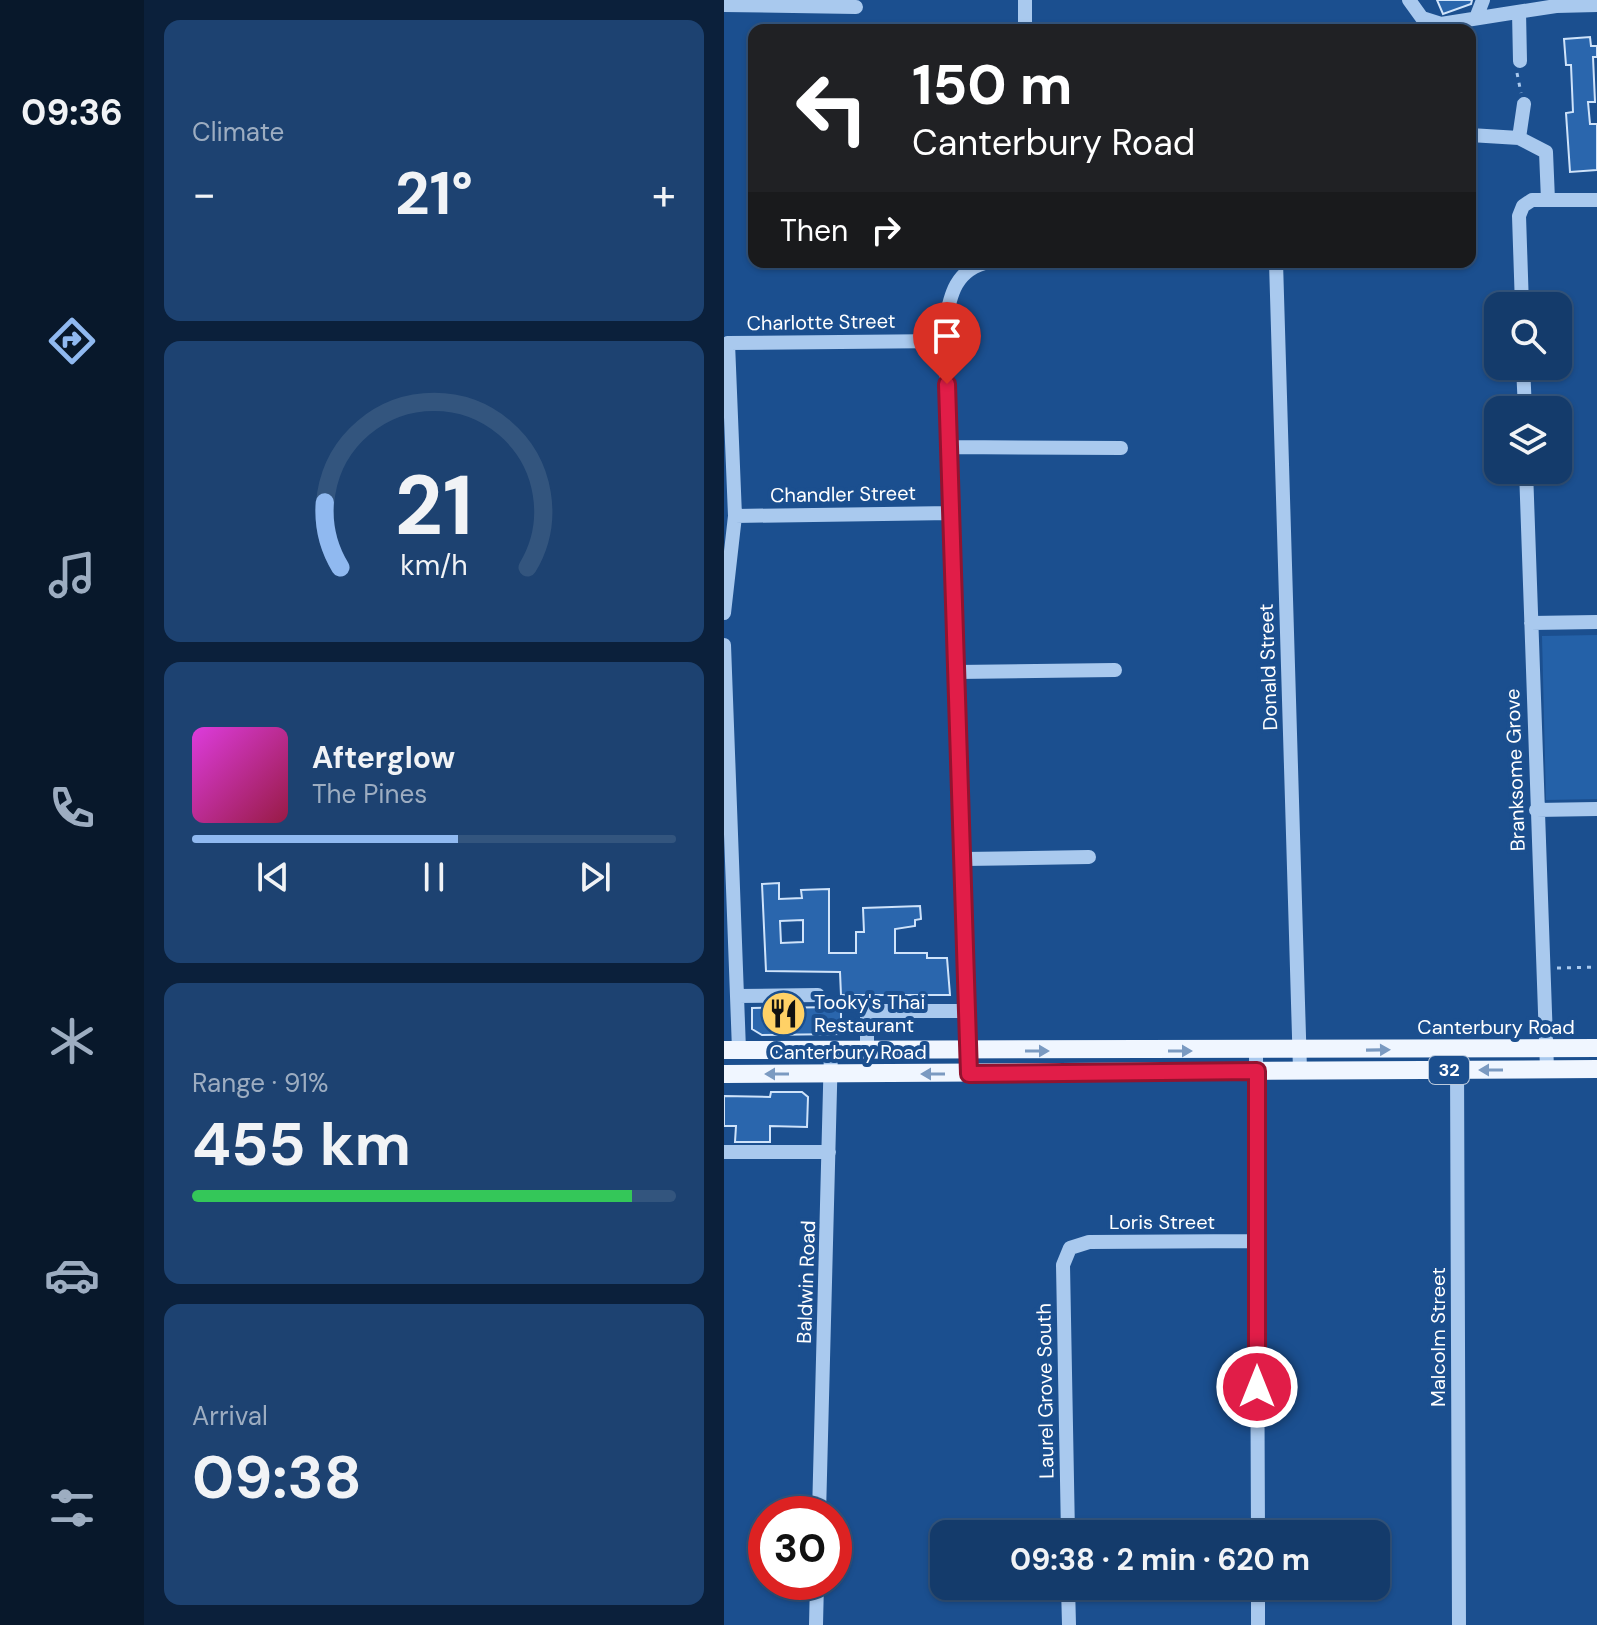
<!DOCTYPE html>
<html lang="en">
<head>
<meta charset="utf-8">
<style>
	body { margin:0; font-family:"DM Sans",sans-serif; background:#1d4271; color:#f1f3f6; height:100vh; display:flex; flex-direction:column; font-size:30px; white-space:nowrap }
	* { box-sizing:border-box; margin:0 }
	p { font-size:26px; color:#9dadc1 }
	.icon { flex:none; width:44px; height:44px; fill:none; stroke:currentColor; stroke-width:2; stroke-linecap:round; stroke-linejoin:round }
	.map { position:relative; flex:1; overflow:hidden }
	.panel { display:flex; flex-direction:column; gap:20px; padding:20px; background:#0b203b; width:580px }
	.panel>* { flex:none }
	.hud { position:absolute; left:24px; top:24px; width:728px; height:244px; border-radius:16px; box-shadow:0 2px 6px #0004,0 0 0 2px #33557e; background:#202124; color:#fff; overflow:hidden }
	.controls { position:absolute; left:760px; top:292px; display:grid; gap:16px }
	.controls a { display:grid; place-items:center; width:88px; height:88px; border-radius:16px; background:#143b6b; box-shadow:0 2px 6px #0004,0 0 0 2px #33557e; font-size:40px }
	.speed { position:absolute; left:24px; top:1496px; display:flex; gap:16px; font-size:40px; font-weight:700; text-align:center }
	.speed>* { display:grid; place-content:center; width:104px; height:104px; border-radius:50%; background:#143b6b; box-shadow:0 2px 6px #0004,0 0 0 2px #33557e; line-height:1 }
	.speed .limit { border:12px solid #d22; background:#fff; color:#111 }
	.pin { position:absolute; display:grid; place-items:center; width:68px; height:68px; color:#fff; margin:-82px -34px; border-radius:50% 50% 50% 0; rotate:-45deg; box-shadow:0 0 8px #0007 }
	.pin .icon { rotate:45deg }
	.me { position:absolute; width:88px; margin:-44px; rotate:0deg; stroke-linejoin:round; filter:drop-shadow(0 0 6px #0008) }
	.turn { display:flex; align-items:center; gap:28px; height:168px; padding:0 32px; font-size:36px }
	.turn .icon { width:104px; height:104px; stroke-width:2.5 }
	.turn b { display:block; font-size:56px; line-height:68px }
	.then { display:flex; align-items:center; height:76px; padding:0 32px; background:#0003; gap:16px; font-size:30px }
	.big { font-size:60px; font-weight:700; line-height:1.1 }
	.panel .widget { flex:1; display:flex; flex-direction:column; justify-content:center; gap:12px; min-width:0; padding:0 28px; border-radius:16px; background:#1d4271 }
	.panel .dial { align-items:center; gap:0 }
	.dial svg { height:208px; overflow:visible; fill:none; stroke:#33557e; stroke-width:7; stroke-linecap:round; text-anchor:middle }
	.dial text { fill:#f1f3f6; stroke:none }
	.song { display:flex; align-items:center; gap:24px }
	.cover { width:96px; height:96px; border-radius:12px; background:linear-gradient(135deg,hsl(300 70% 55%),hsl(340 70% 35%)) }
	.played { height:8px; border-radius:4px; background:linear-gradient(90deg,#90b9f0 55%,#33557e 55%) }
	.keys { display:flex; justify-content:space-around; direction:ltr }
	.heat { display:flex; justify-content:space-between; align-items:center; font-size:44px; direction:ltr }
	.charge { height:12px; border-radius:6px; background:linear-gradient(90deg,#34c759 91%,#33557e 0) }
	.trip { position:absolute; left:206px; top:1520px; width:460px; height:80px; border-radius:16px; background:#143b6b; box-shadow:0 2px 6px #0004,0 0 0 2px #33557e; font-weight:700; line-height:80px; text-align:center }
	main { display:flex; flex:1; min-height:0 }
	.menu { display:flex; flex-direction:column; width:144px; justify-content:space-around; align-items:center; background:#08182b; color:#9dadc1 }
	.menu .icon { width:56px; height:56px }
	.menu .active { color:#90b9f0 }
	.menu b { font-size:36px; color:#f1f3f6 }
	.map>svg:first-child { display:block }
	.green { fill:#2461a8 }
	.building { fill:#2a66ad; stroke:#cfe3fa; stroke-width:2; fill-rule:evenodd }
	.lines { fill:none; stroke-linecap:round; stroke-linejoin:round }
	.path { stroke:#a9c9ee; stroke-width:3; stroke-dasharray:4 6; stroke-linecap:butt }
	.minor { stroke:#a9c9ee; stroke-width:14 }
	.major { stroke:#f0f6ff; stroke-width:18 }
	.oneway { fill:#7b9ac1 }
	.route-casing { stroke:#92132f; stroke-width:20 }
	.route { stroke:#e11d48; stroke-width:14 }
	.labels { text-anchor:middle; stroke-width:8; stroke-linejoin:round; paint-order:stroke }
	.shield { fill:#1b4f8f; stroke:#bbcadd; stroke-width:2 }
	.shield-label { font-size:18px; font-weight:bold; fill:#fff }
	.street-label { font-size:20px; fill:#fff; stroke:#1b4f8f }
	.poi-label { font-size:20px; fill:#fff; stroke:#1b4f8f; text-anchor:start }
</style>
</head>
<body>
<main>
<nav class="menu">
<b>09:36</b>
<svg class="icon active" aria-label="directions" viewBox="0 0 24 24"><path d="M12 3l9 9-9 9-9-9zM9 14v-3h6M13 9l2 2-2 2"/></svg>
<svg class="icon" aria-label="music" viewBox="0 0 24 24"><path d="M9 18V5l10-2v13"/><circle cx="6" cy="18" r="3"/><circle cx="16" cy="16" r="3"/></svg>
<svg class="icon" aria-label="phone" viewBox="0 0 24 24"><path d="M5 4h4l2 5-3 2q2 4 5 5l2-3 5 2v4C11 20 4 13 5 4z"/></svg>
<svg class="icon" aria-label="climate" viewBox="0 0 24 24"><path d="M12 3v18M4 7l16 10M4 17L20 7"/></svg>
<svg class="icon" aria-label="car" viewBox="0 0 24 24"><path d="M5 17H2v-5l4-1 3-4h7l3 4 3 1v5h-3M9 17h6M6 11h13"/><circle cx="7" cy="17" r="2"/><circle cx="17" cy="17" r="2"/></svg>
<svg class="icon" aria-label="filters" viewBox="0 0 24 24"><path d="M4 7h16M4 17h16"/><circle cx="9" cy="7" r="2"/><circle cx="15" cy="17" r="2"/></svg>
</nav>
<section class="panel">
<div class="widget"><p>Climate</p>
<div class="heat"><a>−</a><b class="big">21°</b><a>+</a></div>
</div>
<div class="widget dial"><svg viewBox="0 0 100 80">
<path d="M14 69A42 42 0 1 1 86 69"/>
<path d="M14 69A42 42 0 0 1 8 44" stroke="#90b9f0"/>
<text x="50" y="56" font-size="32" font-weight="700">21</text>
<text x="50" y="72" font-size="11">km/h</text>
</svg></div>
<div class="widget">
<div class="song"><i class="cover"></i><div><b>Afterglow</b><p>The Pines</p></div></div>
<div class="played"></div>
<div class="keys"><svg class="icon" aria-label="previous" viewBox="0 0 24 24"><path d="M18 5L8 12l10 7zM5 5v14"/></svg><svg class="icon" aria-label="pause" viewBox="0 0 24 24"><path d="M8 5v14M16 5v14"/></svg><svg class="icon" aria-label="next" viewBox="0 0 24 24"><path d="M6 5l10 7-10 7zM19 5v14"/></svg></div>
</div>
<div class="widget"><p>Range · 91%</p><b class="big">455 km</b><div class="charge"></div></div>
<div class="widget"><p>Arrival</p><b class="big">09:38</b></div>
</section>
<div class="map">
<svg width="873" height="1625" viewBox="0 0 873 1625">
	<rect width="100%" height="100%" fill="#1b4f8f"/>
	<path class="green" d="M873 635V799L822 800 818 636Z"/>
	<path class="building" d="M713 0H748L747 4 719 14Z
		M866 37 867 46H873V57H869L871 102H864L866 124H873V170L846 172 842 113 849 112 847 65H842L840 39Z
		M55 883V899L78 898 77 890 105 889V953H132V932H140L139 908 196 906 197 919 191 920V926L171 929V953H203V958H223L226 995H117L116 972 42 971 38 884ZM79 920V942L57 943 56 921Z
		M117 1007V1034L38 1035 28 1029V1008Z
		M47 1092H78L84 1097 83 1127 46 1126V1142H11L12 1126H0V1096L46 1097Z"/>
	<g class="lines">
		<path class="path" d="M793 73 797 93
			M833 968 873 967"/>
		<path class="minor" d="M301 0V30
			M685 0 698 18 717 24 832 6 873 5
			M0 5 132 7
			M795 12 796 61
			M752 18 759 0
			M746 135 795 138 822 152 824 200
			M795 138 800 104
			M552 262 576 1070
			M798 306 795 216 799 206 808 200H873
			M799 366 801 410
			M225 447 397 448
			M802 470 823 1069
			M11 516 228 513
			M0 613 11 516 4 343 221 341
			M807 623 873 622
			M0 645 15 1050
			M233 672 391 670
			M812 810 873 809
			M240 859 365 857
			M13 996 94 995
			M143 1050V1011H244
			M532 1051 534 1534
			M733 1061 735 1625
			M245 1074 221 324C226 294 232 269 265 262
			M0 1152H105
			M95 1514 107 1050
			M344 1534 339 1265 346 1248 365 1242 532 1241
			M344 1586 345 1625
			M534 1586V1625
			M92 1625 93 1582"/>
		<path class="major" d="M0 1050 873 1048
			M0 1074 873 1069"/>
	</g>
	<defs><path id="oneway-solid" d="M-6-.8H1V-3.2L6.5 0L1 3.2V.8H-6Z" transform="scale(2)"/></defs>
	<g class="oneway">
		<use href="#oneway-solid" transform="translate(654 1050) rotate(-1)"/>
		<use href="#oneway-solid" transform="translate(313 1051)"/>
		<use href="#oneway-solid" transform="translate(456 1051)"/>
		<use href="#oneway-solid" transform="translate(767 1070) rotate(180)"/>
		<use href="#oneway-solid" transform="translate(53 1074) rotate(-180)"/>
		<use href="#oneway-solid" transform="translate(209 1074) rotate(180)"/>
	</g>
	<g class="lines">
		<defs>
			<path id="route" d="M223 384 245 1074 533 1071V1387"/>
		</defs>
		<use href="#route" class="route-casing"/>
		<use href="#route" class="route"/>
	</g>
	<defs>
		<symbol id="restaurant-disc" viewBox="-11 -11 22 22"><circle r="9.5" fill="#ffd166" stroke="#1b4f8f"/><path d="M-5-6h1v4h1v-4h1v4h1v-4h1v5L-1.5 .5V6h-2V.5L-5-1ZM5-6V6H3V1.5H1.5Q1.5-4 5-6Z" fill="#111"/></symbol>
	</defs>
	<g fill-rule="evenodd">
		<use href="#restaurant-disc" x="34" y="988" width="51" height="51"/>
	</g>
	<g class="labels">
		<rect class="shield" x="705" y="1056" width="40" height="28" rx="6"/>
		<g class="shield-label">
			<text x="725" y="1076">32</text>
		</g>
		<g class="street-label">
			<text transform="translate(97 322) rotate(-1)" y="7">Charlotte Street</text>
			<text transform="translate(119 494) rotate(-1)" y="7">Chandler Street</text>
			<text transform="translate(544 667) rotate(-92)" y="7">Donald Street</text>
			<text transform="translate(791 770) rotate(-92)" y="7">Branksome Grove</text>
			<text x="772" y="1034">Canterbury Road</text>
			<text x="124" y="1059">Canterbury Road</text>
			<text x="438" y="1229">Loris Street</text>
			<text transform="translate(82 1282) rotate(-88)" y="7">Baldwin Road</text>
			<text transform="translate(714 1337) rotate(-90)" y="7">Malcolm Street</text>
			<text transform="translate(321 1391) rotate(-91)" y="7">Laurel Grove South</text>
		</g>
		<g class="poi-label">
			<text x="90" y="1009">Tooky's Thai<tspan x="90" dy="23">Restaurant</tspan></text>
		</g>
	</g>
</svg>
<div class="controls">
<a><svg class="icon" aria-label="search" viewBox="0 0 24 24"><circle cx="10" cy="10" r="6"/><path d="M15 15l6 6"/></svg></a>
<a><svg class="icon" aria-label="layers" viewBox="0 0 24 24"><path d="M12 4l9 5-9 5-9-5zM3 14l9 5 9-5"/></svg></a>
</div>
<div class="speed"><div class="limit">30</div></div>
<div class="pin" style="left:223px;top:384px;background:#d93025"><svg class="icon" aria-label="arrive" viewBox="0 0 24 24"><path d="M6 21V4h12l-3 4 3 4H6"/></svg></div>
<svg class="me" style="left:533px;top:1387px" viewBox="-20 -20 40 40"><circle r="17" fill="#e11d48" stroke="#fff" stroke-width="3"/><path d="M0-11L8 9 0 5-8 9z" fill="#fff"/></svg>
<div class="trip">09:38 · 2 min · 620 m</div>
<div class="hud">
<div class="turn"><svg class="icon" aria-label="left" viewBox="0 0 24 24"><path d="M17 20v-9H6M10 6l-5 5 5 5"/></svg><div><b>150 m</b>Canterbury Road</div></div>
<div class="then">Then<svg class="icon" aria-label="right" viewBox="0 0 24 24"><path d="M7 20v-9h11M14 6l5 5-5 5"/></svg></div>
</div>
</div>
</main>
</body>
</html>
